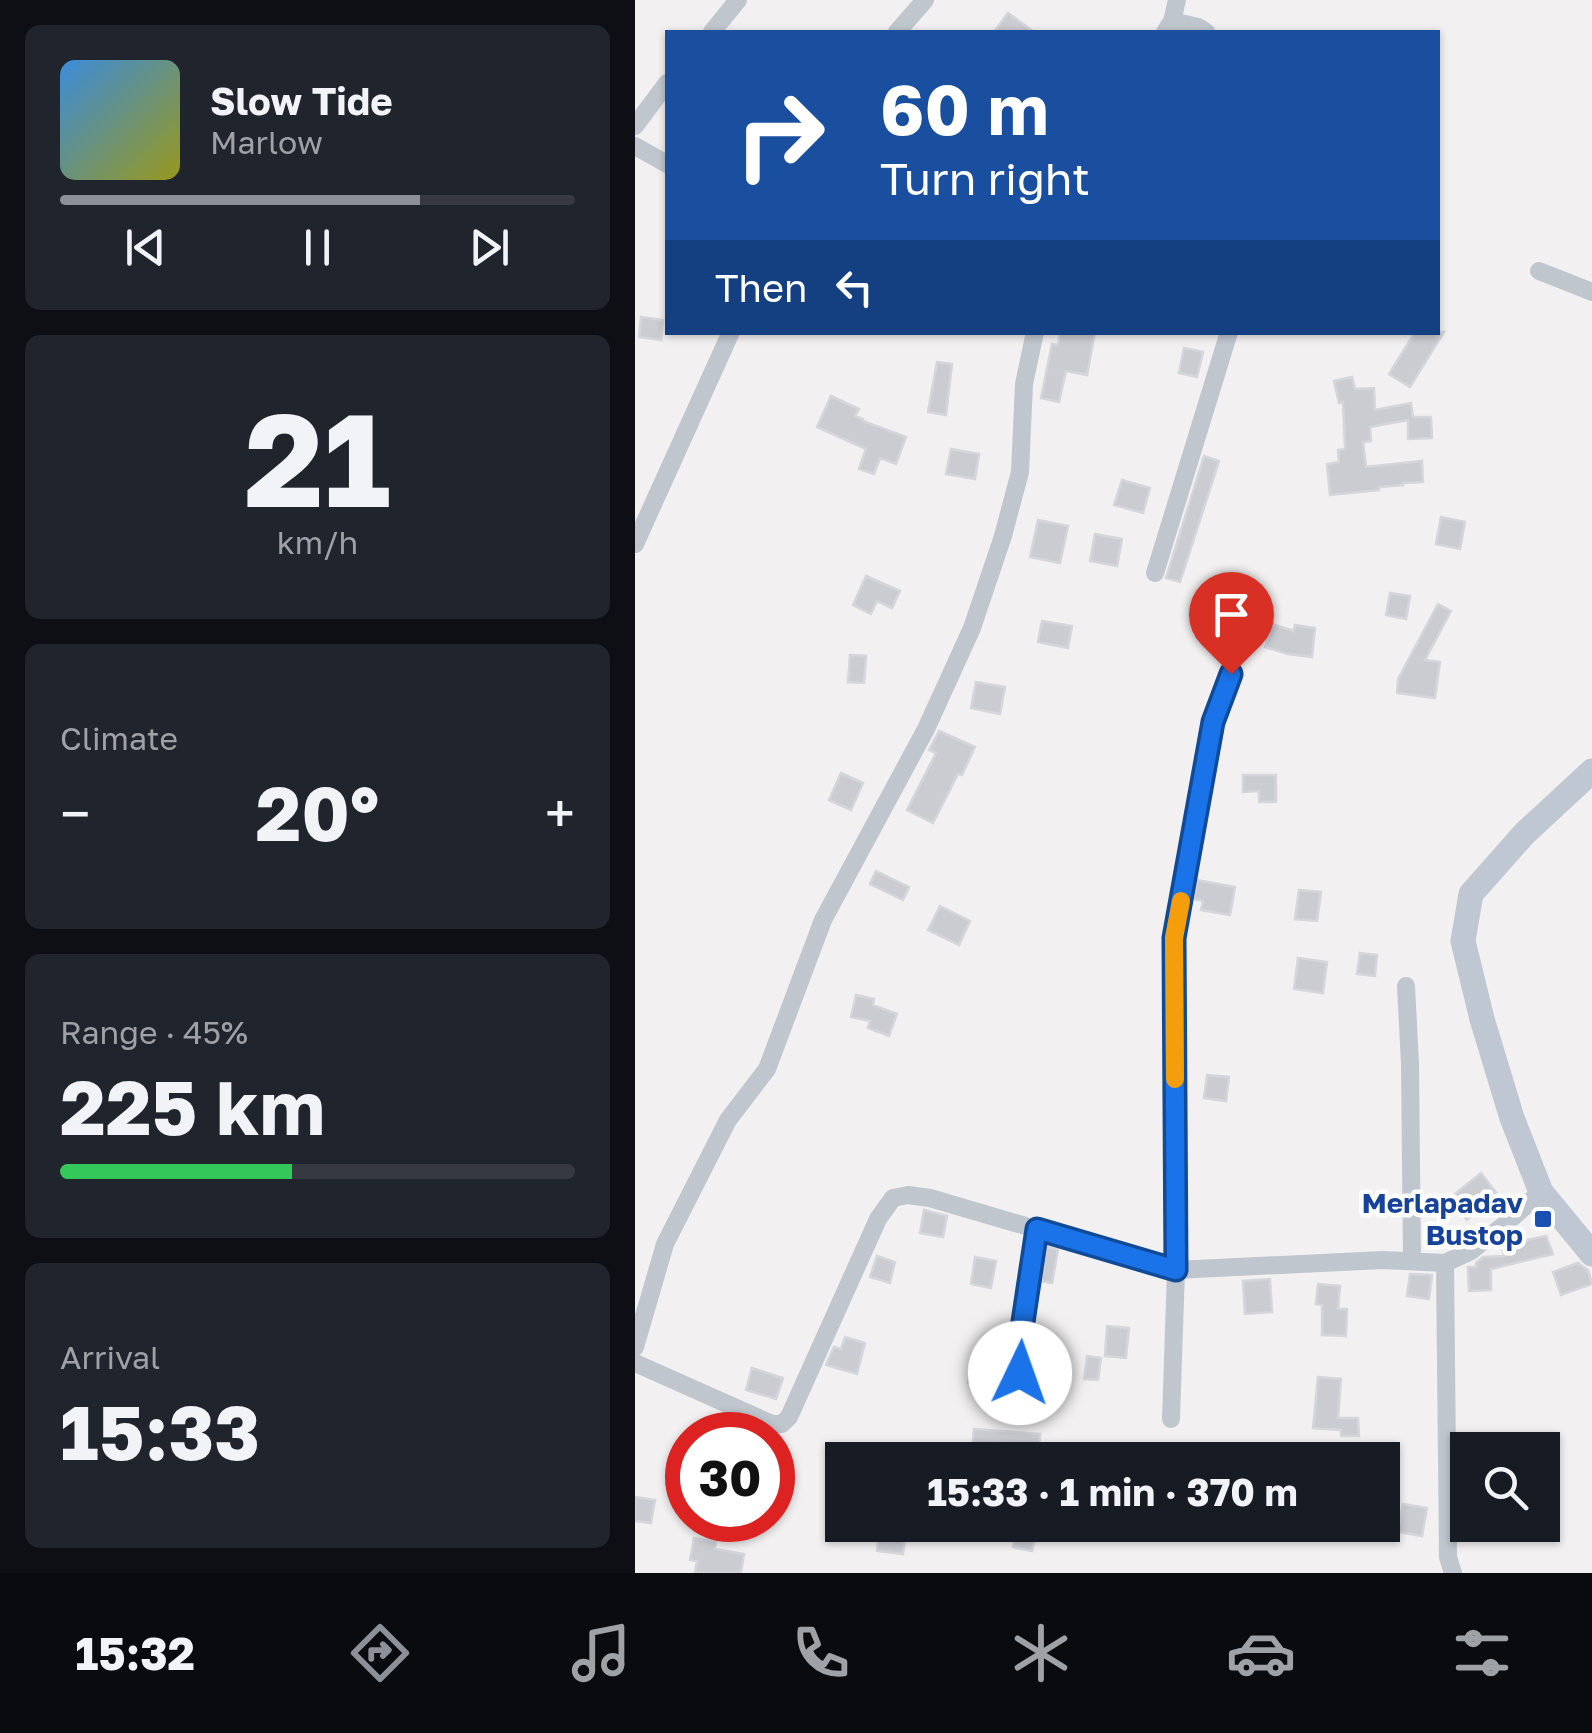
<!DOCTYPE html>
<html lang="en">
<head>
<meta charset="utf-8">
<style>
	body { margin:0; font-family:"Golos Text",sans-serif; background:#20242c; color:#f1f3f6; height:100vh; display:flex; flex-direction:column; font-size:38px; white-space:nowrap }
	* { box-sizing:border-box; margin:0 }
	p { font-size:32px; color:#9ea1a6 }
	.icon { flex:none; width:55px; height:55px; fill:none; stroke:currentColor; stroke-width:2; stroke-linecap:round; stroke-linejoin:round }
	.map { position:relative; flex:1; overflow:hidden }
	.drawer { display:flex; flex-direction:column; gap:25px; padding:25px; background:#0d0f14; width:635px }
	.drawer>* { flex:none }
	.hud { position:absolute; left:30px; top:30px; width:775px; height:305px; border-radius:0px; box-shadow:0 2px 8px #0004; background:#1a4fa0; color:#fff; overflow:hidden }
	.controls { position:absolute; left:815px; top:1432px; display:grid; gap:20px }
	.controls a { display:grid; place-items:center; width:110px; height:110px; border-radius:0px; background:#171b24; box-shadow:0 2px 8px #0004; font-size:50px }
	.speed { position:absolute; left:30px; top:1412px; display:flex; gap:20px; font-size:50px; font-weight:700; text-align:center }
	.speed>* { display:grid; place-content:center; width:130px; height:130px; border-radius:50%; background:#171b24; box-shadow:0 2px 8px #0004; line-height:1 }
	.speed .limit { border:15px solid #d22; background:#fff; color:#111 }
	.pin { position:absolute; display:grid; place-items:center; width:85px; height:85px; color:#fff; margin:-102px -42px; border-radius:50% 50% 50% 0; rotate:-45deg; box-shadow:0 0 10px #0007 }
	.pin .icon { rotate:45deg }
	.me { position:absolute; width:110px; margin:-55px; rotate:3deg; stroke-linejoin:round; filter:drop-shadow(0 0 8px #0008) }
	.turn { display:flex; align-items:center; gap:35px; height:210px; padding:0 50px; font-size:45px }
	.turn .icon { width:130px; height:130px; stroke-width:2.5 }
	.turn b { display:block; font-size:70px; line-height:85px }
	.then { display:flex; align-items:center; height:95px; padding:0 50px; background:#0003; gap:20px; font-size:38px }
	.big { font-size:75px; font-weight:700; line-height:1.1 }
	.drawer .widget { flex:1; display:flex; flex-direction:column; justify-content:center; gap:15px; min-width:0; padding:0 35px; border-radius:15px; background:#20242c }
	.drawer .dial { align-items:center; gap:0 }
	.dial b { font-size:130px; line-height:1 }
	.song { display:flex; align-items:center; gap:30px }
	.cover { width:120px; height:120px; border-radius:15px; background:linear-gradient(135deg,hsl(210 70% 55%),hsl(60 70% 35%)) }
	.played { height:10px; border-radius:5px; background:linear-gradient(90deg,#8c9099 70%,#363941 70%) }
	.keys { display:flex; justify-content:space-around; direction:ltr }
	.heat { display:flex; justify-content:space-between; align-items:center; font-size:55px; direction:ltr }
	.charge { height:15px; border-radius:8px; background:linear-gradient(90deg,#34c759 45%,#363941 0) }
	.trip { position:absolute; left:190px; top:1442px; width:575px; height:100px; border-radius:0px; background:#171b24; box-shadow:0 2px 8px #0004; font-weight:700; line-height:100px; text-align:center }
	.tab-bar { display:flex; height:160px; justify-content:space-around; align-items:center; background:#090b0e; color:#9ea1a6 }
	.tab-bar .icon { width:70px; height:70px }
	.tab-bar .selected { color:#8c9099 }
	.tab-bar b { font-size:45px; color:#f1f3f6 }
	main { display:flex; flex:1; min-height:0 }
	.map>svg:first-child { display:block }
	.building { fill:#caccd2; stroke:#d4d6db; stroke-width:2.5 }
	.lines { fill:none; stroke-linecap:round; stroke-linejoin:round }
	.minor { stroke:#bfc6cd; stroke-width:18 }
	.secondary { stroke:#bfc7d2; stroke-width:25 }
	.route-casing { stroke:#114b97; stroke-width:25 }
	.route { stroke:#1a73e8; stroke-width:18 }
	.slow { stroke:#f59e0b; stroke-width:18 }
	.transit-dot { fill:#1a4fb4; stroke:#fff; stroke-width:4 }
	.labels { text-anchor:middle; stroke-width:9; stroke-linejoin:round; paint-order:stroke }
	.transit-label { font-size:28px; font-weight:bold; fill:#164399; stroke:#fff; text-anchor:end }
</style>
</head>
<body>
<main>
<section class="drawer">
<div class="widget">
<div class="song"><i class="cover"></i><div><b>Slow Tide</b><p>Marlow</p></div></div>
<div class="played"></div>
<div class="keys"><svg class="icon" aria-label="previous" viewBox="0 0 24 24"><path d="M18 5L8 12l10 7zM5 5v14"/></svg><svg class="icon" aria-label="pause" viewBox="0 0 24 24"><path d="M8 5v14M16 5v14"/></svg><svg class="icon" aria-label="next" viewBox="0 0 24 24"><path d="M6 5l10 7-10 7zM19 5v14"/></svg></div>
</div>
<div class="widget dial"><b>21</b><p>km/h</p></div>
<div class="widget"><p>Climate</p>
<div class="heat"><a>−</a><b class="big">20°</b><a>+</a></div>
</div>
<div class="widget"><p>Range · 45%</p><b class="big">225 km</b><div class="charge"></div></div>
<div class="widget"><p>Arrival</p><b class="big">15:33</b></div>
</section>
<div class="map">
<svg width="957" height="1573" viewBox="0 0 957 1573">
	<rect width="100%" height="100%" fill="#f2f0f0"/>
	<path class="building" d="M373 13 399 32H359Z
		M6 317 28 320 26 340 4 337Z
		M425 332H460L452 375 431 371 424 402 406 398 417 344 423 345Z
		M780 332H809L775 387 754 374Z
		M549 348 568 352 562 377 544 373Z
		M302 362 317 364 311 415 293 412Z
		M717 377 720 389 739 388 740 410 776 403 778 417H796L797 438 773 439V420L735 427 736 441 728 442 731 467 787 461 788 482 768 483V485L744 487V490L695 495 692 464 704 462 703 450 710 449 708 402 704 403 699 381Z
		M196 396 224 409 220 416 228 419V421L271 437 261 464 245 458 239 474 224 469 231 449 182 427Z
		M316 449 344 454 340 479 311 474Z
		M569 456 584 461 545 582 531 578Z
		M487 480 515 488 508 513 479 505Z
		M806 517 830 522 825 549 801 544Z
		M403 520 433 526 425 563 395 557Z
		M460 534 487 539 482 566 455 561Z
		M231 576 265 591 257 608 242 601 236 614 218 605Z
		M755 593 775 596 771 619 751 615Z
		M803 604 816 611 790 660 805 662 800 698 762 693 763 679Z
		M407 621 437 626 433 648 403 642Z
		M637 624 659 631 660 625 680 628 677 657 653 654 630 647Z
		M215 655 231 656 229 683 213 682Z
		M341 682 370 687 365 714 336 708Z
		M304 731 340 747 327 775 323 774 298 823 272 810 301 753 294 750Z
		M206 773 228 783 216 810 194 800Z
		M608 775H641V802H624V791L608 792Z
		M241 871 274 887 268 900 235 884Z
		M562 880 600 887 595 915 566 910 568 901 559 899Z
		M664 890 686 892 682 921 660 919Z
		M305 906 335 921 324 945 293 930Z
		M725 953 742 955 740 976 722 974Z
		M663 958 692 962 688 993 659 989Z
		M221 995 239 999 238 1005 262 1014 254 1036 233 1028 235 1021 216 1017Z
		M572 1075 594 1077 591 1101 569 1098Z
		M846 1173 863 1195 832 1220 815 1198Z
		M289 1210 312 1216 308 1237 285 1233Z
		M911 1236 918 1254 856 1269V1290L834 1291 833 1267H841V1263L848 1257 869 1256 867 1245Z
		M412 1247 423 1250 417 1283 406 1281Z
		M242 1256 260 1262 255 1283 235 1277Z
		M340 1257 361 1261 356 1288 336 1284Z
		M943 1263 953 1270 957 1284 926 1295 918 1272Z
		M775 1274 797 1275 794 1299 772 1296Z
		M635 1279 637 1312 610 1314 608 1281Z
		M683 1284 705 1286 703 1309H712L711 1336 687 1335V1305L681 1304Z
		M472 1326 494 1328 491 1358 470 1356Z
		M210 1337 230 1343 222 1374 191 1365 199 1347 206 1349Z
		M452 1356 466 1358 463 1380 449 1379Z
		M336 1359 367 1363 364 1387 333 1383Z
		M117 1368 148 1378 141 1399 111 1390Z
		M683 1377 706 1379 703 1418H723L724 1436H706V1430L678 1428Z
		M396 1379 422 1384 418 1403 390 1398 393 1382Z
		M339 1429 405 1434 403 1460 367 1457V1460H336Z
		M0 1497 20 1500 16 1523 0 1521Z
		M768 1504 792 1508 787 1536 763 1532Z
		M382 1525H402L397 1551 378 1547Z
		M244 1534 270 1538 268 1554 242 1551Z
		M59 1538 81 1542 80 1549 109 1554 106 1573H60L62 1561 55 1560Z"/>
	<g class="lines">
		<path class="minor" d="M537 21 563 27 571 32
			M77 32 103 0
			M262 32 290 0
			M530 32 537 21 542 0
			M0 126 32 83
			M0 146 32 164
			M904 271 957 292
			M0 544 96 332
			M520 573 594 332
			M771 986 775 1064 777 1261
			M810 1263 813 1557 818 1573
			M0 1347 30 1244 93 1120 132 1069 188 920 291 729 337 628 368 536 385 472 389 384 400 332
			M0 1363 137 1424H147L154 1417 243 1219 258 1198 273 1195 295 1198 541 1270 748 1260 810 1263 836 1251 869 1225 906 1192
			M385 1373V1335L402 1229
			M536 1419 541 1270 539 938 578 722 596 674"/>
		<path class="secondary" d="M957 771 889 834 836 894 828 941 847 1019 877 1118 906 1192 957 1254"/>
	</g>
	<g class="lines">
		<defs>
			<path id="route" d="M385 1373 386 1335 402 1229 541 1270 539 938 578 722 596 674"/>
		</defs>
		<use href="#route" class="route-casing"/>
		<use href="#route" class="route"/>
		<path class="slow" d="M540 1079 539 938 546 901"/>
	</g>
	<rect class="transit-dot" x="898" y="1209" width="20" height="20" rx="5"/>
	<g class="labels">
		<g class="transit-label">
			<text x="888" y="1213">Merlapadav<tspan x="888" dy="32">Bustop</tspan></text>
		</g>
	</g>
</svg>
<div class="controls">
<a><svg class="icon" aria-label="search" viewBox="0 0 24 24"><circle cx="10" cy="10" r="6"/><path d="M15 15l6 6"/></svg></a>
</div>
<div class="speed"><div class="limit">30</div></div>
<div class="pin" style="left:596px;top:674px;background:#d93025"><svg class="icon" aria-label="arrive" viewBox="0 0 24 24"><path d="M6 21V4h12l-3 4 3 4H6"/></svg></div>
<svg class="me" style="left:385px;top:1373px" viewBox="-20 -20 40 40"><circle r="19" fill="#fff"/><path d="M0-13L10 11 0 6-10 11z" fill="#1a73e8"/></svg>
<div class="trip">15:33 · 1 min · 370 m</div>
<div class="hud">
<div class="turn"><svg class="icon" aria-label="right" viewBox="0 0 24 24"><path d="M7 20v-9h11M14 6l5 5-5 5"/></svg><div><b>60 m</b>Turn right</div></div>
<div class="then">Then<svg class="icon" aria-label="left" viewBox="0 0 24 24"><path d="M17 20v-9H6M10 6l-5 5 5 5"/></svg></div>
</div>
</div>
</main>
<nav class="tab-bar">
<b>15:32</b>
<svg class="icon selected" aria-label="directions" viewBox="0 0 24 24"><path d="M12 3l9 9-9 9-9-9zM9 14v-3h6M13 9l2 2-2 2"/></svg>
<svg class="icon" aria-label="music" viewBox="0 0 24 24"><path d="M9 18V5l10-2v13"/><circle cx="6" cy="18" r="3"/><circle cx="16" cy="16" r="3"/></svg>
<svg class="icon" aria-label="phone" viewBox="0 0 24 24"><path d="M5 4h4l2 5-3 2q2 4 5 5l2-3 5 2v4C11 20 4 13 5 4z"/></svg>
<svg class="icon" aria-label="climate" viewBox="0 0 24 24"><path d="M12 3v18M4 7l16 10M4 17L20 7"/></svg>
<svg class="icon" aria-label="car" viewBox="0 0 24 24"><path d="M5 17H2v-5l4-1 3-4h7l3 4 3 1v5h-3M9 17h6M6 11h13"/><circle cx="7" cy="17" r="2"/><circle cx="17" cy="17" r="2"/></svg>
<svg class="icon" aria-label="filters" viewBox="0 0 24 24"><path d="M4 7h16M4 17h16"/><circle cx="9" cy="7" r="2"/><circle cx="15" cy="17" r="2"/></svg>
</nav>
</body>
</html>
